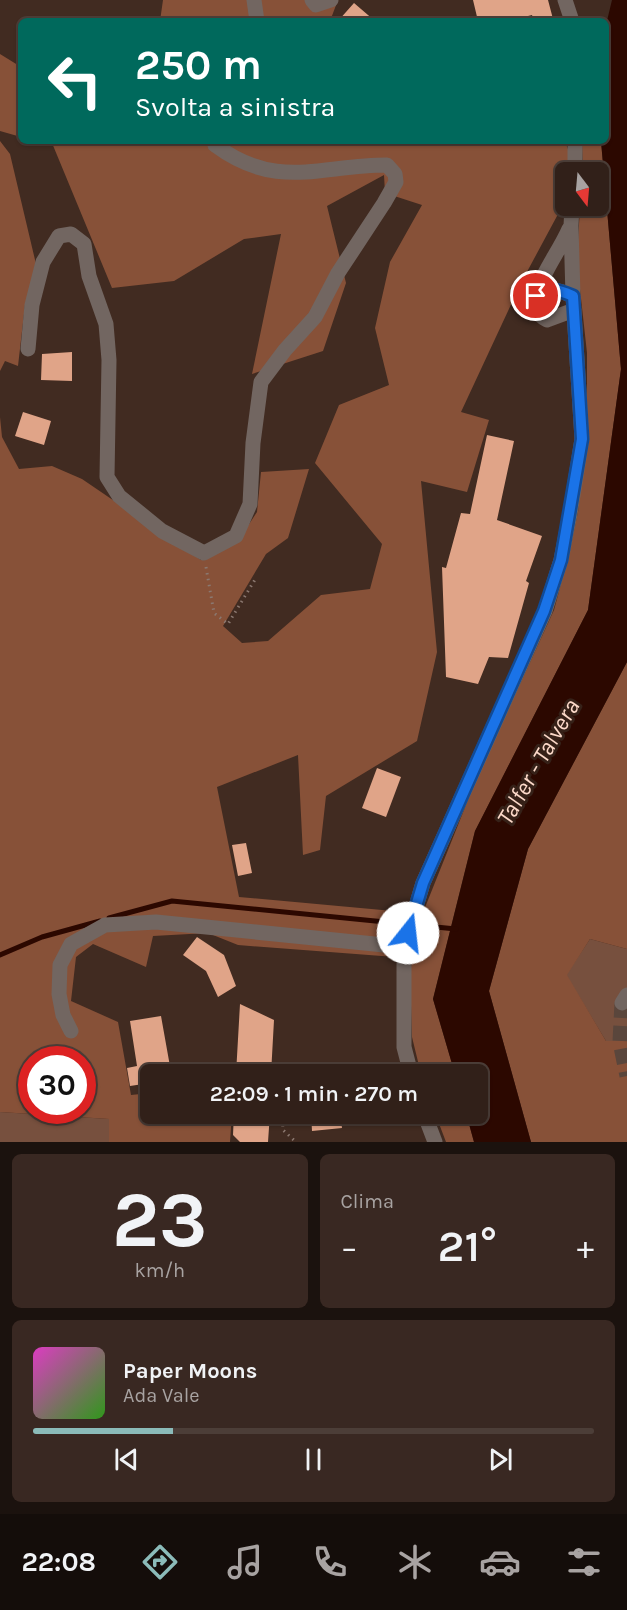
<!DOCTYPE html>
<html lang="it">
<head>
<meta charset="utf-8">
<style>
	body { margin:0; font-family:Karla,sans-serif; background:#392822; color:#f1f3f6; height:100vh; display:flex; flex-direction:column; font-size:22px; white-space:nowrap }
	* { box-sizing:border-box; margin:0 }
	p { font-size:20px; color:#a8a3a2 }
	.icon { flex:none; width:33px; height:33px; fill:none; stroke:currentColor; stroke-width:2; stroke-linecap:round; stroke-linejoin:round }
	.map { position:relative; height:1142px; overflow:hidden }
	.panel { display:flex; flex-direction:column; gap:12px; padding:12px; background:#1b120e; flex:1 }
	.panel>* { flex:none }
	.guide { position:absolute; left:18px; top:18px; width:591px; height:126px; border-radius:9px; box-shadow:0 2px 4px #0004,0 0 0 2px #4c3e38; background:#00695c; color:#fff; overflow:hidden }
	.needle { width:39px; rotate:164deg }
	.buttons { position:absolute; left:555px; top:162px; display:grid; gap:12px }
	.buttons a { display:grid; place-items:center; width:54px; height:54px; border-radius:9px; background:#312019; box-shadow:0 2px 4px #0004,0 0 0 2px #4c3e38; font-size:30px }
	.speed { position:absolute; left:18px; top:1046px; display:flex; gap:12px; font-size:30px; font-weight:700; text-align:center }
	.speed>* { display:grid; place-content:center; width:78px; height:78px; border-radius:50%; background:#312019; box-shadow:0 2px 4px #0004,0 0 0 2px #4c3e38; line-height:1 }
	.speed .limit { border:9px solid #d22; background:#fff; color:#111 }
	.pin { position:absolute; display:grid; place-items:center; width:51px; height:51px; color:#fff; margin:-26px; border:3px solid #fff; border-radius:50%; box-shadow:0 2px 6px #0007 }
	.me { position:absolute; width:66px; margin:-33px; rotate:16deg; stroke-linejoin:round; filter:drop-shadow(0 0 4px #0008) }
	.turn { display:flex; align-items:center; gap:21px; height:126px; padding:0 18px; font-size:27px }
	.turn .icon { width:78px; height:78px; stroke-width:2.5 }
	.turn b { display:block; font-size:42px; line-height:51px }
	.big { font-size:45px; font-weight:600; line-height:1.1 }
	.panel .widget { flex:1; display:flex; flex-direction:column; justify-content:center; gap:9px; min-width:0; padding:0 21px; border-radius:9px; background:#392822 }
	.panel .dial { align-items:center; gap:0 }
	.dial b { font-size:78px; line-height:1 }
	.song { display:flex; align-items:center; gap:18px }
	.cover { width:72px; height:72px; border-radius:9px; background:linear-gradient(135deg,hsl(310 70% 55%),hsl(110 70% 35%)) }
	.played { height:6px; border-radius:3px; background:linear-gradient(90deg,#8bbbb9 25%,#4c3e38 25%) }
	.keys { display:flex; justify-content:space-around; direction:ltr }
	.heat { display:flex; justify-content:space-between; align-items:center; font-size:33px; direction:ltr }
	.panel .tiles { flex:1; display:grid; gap:12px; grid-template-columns:1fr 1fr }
	.widget:last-child { grid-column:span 2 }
	.trip { position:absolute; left:140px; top:1064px; width:348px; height:60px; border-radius:9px; background:#312019; box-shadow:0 2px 4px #0004,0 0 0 2px #4c3e38; font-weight:600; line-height:60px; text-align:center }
	.tab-bar { display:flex; height:96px; justify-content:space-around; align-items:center; background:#140d0a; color:#a8a3a2 }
	.tab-bar .icon { width:42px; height:42px }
	.tab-bar .current { color:#8bbbb9 }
	.tab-bar b { font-size:27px; color:#f1f3f6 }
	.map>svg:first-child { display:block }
	.green { fill:#77503e }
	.forest { fill:#875138; fill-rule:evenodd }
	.water { fill:#2c0800 }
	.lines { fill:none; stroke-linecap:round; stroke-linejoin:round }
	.stream { stroke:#2c0800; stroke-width:5 }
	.building { fill:#e0a488 }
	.minor-tunnel { stroke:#5a463c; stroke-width:15; stroke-dasharray:15 8; stroke-linecap:butt }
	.path { stroke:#8b7870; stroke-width:3; stroke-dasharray:1.5 4.5; stroke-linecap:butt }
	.minor { stroke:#726661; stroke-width:15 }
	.route-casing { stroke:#114b97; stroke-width:15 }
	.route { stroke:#1a73e8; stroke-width:10 }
	.labels { text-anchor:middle; stroke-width:6; stroke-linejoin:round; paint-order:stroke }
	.water-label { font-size:24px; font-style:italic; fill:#fcd9c9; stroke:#362118 }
</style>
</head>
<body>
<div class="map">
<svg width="627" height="1142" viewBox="0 0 627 1142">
	<rect width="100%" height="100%" fill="#412b21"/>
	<path class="green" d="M590 939 627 949V1041H606L566 975Z
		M0 1112 109 1119V1142H0Z"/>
	<path class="forest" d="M163 0H338L330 21H160Z
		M0 54 21 67V137L0 131Z
		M0 141 10 154 36 264 25 305 18 366 5 361 0 371Z
		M43 141H565L571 158 569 172H566L564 203 521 283 461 412 489 420 467 492 421 481 437 652 417 741 326 796 320 850 303 855 298 755 217 787 239 897 404 912 395 957 238 945 208 933 153 936 146 967 93 944 76 957 71 1001 118 1022 131 1095 150 1093V1113H232L230 1142H109V1119L0 1112V417L2 437 19 469 52 466 82 479 201 560 238 541 257 512 261 472 309 469 288 538 266 554 223 626 242 643 268 641 321 595 370 589 382 544 315 463 339 405 389 385 375 328 390 262 422 205 385 193 384 175 327 206 346 283 323 351 252 374 281 234 244 239 174 281 112 288 52 143ZM32 1059H82V1110H32Z
		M582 141H601L621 369 588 610 475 831 433 999 455 1074H421L412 1037 410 973 418 925 474 785 554 610 570 551 578 512 587 438V353L577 262 580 206H598V172H583Z
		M627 662V949L590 939 567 975 606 1041H627V1142H531L489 991 528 849Z
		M435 1113H466L474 1142H446Z"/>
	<path class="water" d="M612 0H627V662L528 849 489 991 531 1142H474L466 1113H477V1074H455L433 999 475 831 588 610 621 369 601 141H606V25Z"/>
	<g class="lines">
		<path class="stream" d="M109 918 172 901 456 929
			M0 955 42 937 100 921"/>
	</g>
	<path class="building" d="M473 0H548L553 19 534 21 532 15 508 21H478Z
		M354 3 375 21H338Z
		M72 352V381L41 380 42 354Z
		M23 412 51 421 44 445 15 436Z
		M487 435 514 441 497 520 542 536 526 581 529 583 508 658 489 657 478 684 446 677 442 567 446 568 461 513 470 514Z
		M377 768 401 777 386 817 362 808Z
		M246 843 252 873 238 876 232 845Z
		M197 937 224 955 236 986 218 997 206 971 183 955Z
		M240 1004 274 1020 271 1074H236Z
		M161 1016 171 1072 150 1074V1083L130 1086 127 1068 137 1066 130 1021Z
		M234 1113H270L268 1142H240L233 1135Z
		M311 1113H340L342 1128 312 1131Z"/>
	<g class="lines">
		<path class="minor-tunnel" d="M622 1003 620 1042 627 1076"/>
		<path class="path" d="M206 567 214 613 228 624 256 578
			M282 1113 283 1130 296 1142"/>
		<path class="minor" d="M254 0 257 21
			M312 0 316 5 331 0
			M565 0 572 21
			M575 172V141
			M536 296C542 272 559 252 569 229
			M573 296C559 290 549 286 536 296 534 308 536 314 547 320L574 310
			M28 349 32 305 43 262 59 236 71 234 84 244 89 276 106 324 109 360 107 477 119 496 162 531 204 553 236 536 250 504 253 443 261 382 285 350 315 317 338 273 384 203 396 182 395 174 387 165C320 165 277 191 215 145V141
			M622 1003 627 995
			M71 1031 63 1015 59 994 60 965 71 944 105 925 156 922 404 947
			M411 1074 404 1047V947L423 883 545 611 561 560 570 514 582 439 573 296 571 226 572 206
			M424 1113 435 1142"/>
	</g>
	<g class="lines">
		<defs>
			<path id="route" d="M408 933 423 883 544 611 561 560 582 439 573 296C559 290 549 286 536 296"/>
		</defs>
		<use href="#route" class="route-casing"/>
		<use href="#route" class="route"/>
	</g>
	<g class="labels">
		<g class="water-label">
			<text transform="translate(538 762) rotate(-60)" y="8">Talfer - Talvera</text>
		</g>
	</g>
</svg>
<div class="buttons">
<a><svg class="needle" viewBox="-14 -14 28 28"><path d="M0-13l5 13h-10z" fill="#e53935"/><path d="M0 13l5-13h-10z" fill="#a8a3a2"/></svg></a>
</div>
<div class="speed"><div class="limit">30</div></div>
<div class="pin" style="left:536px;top:296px;background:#d93025"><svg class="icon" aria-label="arrive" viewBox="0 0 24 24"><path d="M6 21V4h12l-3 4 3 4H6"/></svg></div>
<svg class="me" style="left:408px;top:933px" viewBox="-20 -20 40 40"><circle r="19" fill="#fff"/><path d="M0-13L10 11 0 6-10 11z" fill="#1a73e8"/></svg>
<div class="trip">22:09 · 1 min · 270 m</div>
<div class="guide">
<div class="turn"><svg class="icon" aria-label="left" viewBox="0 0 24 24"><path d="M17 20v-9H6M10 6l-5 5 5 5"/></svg><div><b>250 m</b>Svolta a sinistra</div></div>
</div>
</div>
<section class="panel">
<div class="tiles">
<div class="widget dial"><b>23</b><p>km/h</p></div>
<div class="widget"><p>Clima</p>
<div class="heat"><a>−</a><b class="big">21°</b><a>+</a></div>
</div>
<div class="widget">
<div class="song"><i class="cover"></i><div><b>Paper Moons</b><p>Ada Vale</p></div></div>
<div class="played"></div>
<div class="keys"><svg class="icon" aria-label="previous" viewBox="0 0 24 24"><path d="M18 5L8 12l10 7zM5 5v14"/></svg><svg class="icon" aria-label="pause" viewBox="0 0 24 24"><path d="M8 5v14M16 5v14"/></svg><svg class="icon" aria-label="next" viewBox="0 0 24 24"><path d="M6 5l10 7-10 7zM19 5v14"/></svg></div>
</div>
</div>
</section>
<nav class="tab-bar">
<b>22:08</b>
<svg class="icon current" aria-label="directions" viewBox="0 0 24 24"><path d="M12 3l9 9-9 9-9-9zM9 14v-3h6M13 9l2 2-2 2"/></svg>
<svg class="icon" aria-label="music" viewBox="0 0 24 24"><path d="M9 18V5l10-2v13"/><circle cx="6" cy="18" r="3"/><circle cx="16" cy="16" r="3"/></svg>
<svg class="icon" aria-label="phone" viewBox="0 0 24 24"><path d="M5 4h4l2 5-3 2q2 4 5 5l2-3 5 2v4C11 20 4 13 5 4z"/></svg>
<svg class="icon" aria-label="climate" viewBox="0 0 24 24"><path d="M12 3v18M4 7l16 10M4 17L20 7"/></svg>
<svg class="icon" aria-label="car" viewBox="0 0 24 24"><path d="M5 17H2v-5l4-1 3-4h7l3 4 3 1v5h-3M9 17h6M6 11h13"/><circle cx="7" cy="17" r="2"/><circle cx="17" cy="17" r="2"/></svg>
<svg class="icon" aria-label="filters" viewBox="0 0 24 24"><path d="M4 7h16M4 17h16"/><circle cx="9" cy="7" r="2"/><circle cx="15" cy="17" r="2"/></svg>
</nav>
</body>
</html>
